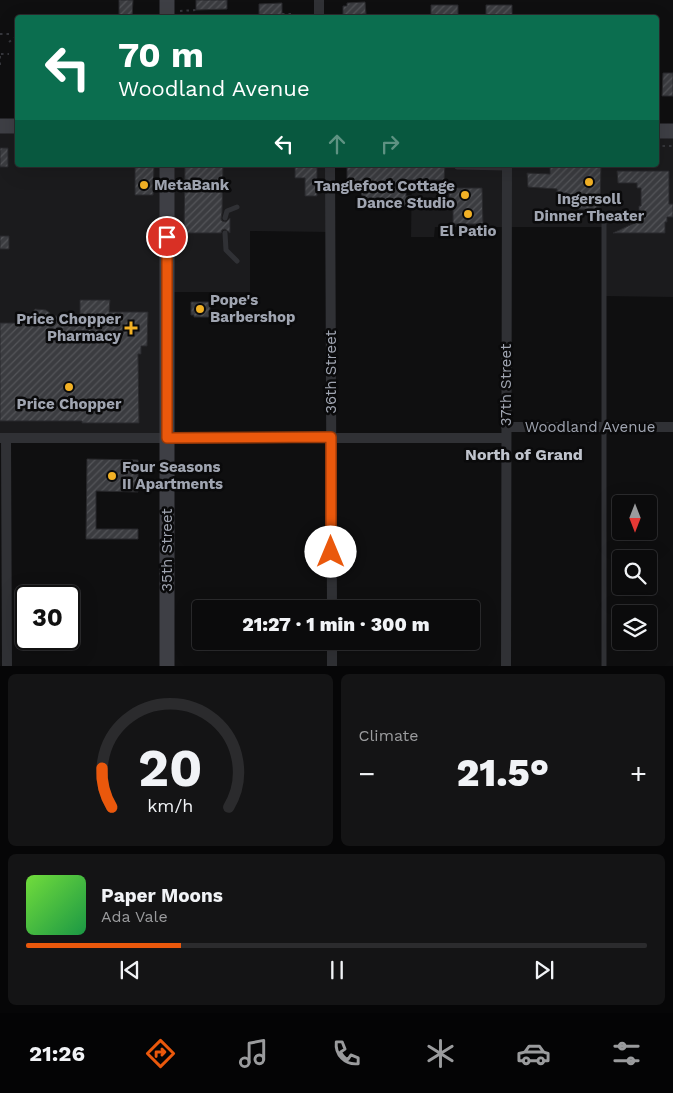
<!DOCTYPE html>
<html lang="en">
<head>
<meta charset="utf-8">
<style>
	body { margin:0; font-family:"Work Sans",sans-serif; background:#141415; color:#f1f3f6; height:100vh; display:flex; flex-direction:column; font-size:19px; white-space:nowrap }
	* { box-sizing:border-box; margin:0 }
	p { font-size:16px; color:#9a9b9d }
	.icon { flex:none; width:28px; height:28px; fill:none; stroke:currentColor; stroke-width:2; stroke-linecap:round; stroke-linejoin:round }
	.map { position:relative; height:666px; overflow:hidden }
	.side { display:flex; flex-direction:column; gap:8px; padding:8px; background:#060607; flex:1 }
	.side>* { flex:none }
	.banner { position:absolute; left:15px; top:15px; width:644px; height:152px; border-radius:5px; box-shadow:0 5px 20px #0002,0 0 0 1px #2b2b2d; background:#0b6e4f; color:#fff; overflow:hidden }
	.needle { width:32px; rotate:180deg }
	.controls { position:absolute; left:612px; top:495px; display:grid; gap:10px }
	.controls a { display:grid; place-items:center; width:45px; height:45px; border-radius:5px; background:#0b0b0c; box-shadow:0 5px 20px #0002,0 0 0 1px #2b2b2d; font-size:25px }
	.speed { position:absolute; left:15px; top:585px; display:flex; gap:10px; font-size:25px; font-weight:700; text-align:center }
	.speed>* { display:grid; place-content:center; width:65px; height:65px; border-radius:50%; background:#0b0b0c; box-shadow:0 5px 20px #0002,0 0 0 1px #2b2b2d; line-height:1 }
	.speed .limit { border:2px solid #111; border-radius:8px; background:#fff; color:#111 }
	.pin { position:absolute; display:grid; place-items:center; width:42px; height:42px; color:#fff; margin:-21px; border:2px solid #fff; border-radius:50%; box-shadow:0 1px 5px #0007 }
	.me { position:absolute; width:55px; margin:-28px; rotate:0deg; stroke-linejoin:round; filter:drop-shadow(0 0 4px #0008) }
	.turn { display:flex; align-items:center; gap:18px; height:105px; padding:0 20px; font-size:22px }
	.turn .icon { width:65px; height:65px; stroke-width:2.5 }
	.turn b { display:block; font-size:35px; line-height:42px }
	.lanes { display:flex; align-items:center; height:48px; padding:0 20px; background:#0003; justify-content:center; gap:25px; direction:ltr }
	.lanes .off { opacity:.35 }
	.big { font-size:38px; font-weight:800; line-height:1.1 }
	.side .card { flex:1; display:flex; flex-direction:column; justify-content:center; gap:8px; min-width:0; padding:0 18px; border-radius:8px; background:#141415 }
	.side .dial { align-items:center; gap:0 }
	.dial svg { height:130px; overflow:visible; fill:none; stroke:#2b2b2d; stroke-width:7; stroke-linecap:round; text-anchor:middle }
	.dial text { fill:#f1f3f6; stroke:none }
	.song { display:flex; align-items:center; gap:15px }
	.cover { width:60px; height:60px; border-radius:8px; background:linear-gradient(135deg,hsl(100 70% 55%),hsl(140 70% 35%)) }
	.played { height:5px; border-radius:2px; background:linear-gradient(90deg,#ea580c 25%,#2b2b2d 25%) }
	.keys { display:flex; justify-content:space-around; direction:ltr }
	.heat { display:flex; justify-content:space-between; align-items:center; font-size:28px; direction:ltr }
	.side .tiles { flex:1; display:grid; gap:8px; grid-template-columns:1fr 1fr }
	.card:last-child { grid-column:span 2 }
	.trip { position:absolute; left:192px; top:600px; width:288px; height:50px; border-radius:5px; background:#0b0b0c; box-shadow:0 5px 20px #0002,0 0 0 1px #2b2b2d; font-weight:800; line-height:50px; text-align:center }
	.tab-bar { display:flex; height:80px; justify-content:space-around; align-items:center; background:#040405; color:#9a9b9d }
	.tab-bar .icon { width:35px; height:35px }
	.tab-bar .active { color:#ea580c }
	.tab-bar b { font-size:22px; color:#f1f3f6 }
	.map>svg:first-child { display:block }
	.built { fill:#1b1b1d }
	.building { fill:url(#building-hatch); stroke:#29292c }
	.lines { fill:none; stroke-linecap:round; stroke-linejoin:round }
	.path { stroke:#36373c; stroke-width:2; stroke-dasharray:2.5 4; stroke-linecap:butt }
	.lane { stroke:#303135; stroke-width:5 }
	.street { stroke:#303135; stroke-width:10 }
	.secondary { stroke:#3e3f45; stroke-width:15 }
	.route-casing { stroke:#983908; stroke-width:12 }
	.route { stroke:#ea580c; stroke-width:9 }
	.poi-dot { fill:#f2b125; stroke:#0a0a0b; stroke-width:2 }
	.labels { text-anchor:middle; stroke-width:5; stroke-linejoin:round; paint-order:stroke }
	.poi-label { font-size:15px; font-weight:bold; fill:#a0a5b1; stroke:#0a0a0b; text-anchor:start }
	.street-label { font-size:15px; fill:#a0a5b1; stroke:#0a0a0b }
	.neighbourhood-label { font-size:16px; font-weight:bold; fill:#c0c4cd; stroke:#0a0a0b }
</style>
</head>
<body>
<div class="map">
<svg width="673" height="666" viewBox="0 0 673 666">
	<defs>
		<pattern id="building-hatch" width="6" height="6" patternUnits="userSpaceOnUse" patternTransform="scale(1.25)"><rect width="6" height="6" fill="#3b3c40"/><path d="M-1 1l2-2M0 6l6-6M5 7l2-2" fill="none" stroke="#545559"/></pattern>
	</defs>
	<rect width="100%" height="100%" fill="#0f0f10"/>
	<path class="built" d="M16 48 18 165H330V232L250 231V292H167V438H0V126L16 125Z
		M656 131H673V297L604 296V227H435L434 237H411L412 165H656Z"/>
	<path class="building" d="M119 0H133L132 18H119Z
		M196 0H227V9L196 10Z
		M365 2 366 14 343 15V6H347V3Z
		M282 3V18H259V4Z
		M431 5H458V18H431Z
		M486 5H512V18H486Z
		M663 73H673V96H662Z
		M0 148H8V167H0Z
		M135 165H154L153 195H135Z
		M185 165H223L222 212 221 219 222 221 226 222 230 218V233L225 229 222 230 221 233H184Z
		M295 165H317V196H305V178H295Z
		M347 165H445L444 180H406V196H412V206L361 205 362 182H347Z
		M550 165H601L600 210 578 209V199H567V193H557V189L528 187 527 173 550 174Z
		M617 171H669V204H673V217H667V222H665V233H613L639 221V206H641V188H637V183H618Z
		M449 188H482L483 224H453V204H449Z
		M0 236H9V249H0Z
		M80 300H110L109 312H148L147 346H141V354H138L139 423H82V421H0V323H29V316L35 309 46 310 54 316H80Z
		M191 302H210V317H194V315H191Z
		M87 459 138 460V492L96 491V529H138V539H86Z"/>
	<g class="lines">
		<path class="path" d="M180 11 197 10
			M282 14H294
			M0 34H9
			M9 42 18 35
			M1 54H9
			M0 65V54
			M656 146H673"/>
		<path class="lane" d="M457 165V167L507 168
			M225 218 227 211 237 207
			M604 220V666
			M225 233 226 250 237 261"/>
		<path class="street" d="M319 18V0
			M330 165 332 609
			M506 427H673
			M0 438H506
			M6 438 7 666
			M332 641V666
			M506 666 507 165"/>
		<path class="secondary" d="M167 0V18
			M0 126H18
			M656 131H673
			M167 666V165"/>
	</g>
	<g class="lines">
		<defs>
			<path id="route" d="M167 237V438L331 437V552"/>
		</defs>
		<use href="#route" class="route-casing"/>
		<use href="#route" class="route"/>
	</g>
	<g class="poi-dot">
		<circle cx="589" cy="182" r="5"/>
		<circle cx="144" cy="185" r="5"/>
		<circle cx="465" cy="195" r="5"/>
		<circle cx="468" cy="214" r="5"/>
		<circle cx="200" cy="309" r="5"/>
		<path d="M128.5 320.5h5v5h5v5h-5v5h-5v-5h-5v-5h5z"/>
		<circle cx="69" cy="387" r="5"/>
		<circle cx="112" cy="476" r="5"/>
	</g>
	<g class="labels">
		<g class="poi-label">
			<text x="154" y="190">MetaBank</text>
			<text x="455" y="191" text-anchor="end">Tanglefoot Cottage<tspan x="455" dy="17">Dance Studio</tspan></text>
			<text x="589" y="204" text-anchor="middle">Ingersoll<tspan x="589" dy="17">Dinner Theater</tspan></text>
			<text x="468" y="236" text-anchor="middle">El Patio</text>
			<text x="210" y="305">Pope's<tspan x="210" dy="17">Barbershop</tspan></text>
			<text x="121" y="324" text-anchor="end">Price Chopper<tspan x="121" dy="17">Pharmacy</tspan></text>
			<text x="69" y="409" text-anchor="middle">Price Chopper</text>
			<text x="122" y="472">Four Seasons<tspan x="122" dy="17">II Apartments</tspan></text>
		</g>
		<g class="street-label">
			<text transform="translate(331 372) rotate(-90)" y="5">36th Street</text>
			<text transform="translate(506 385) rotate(-90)" y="5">37th Street</text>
			<text x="590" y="432">Woodland Avenue</text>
			<text transform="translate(167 550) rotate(-90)" y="5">35th Street</text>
		</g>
		<g class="neighbourhood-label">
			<text x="524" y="460">North of Grand</text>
		</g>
	</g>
</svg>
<div class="controls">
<a><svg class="needle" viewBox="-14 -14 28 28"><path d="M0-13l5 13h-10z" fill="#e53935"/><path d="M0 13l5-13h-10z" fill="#9a9b9d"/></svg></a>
<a><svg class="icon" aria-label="search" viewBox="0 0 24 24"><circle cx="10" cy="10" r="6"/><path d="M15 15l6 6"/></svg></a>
<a><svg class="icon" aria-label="layers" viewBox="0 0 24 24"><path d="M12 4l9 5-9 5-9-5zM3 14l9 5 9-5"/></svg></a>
</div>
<div class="speed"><div class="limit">30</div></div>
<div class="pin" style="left:167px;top:237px;background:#d93025"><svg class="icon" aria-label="arrive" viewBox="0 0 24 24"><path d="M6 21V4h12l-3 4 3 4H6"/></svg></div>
<svg class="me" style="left:331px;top:552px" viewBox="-20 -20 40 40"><circle r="19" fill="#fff"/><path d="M0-13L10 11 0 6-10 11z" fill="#ea580c"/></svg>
<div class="trip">21:27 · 1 min · 300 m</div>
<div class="banner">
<div class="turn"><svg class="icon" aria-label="left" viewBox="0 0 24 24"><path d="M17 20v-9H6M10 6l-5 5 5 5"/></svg><div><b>70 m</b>Woodland Avenue</div></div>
<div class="lanes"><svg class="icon" aria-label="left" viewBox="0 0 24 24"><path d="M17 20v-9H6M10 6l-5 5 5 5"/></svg><svg class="icon off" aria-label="ahead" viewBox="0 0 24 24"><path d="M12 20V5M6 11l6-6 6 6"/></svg><svg class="icon off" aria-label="right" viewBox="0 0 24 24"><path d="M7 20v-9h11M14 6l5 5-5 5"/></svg></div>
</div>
</div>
<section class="side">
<div class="tiles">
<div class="card dial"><svg viewBox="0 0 100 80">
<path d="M14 69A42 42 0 1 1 86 69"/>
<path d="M14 69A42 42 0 0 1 8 45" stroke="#ea580c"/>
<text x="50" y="56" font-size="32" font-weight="700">20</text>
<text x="50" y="72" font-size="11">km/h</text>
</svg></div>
<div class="card"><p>Climate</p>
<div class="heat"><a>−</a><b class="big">21.5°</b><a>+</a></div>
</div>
<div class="card">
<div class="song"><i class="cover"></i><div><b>Paper Moons</b><p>Ada Vale</p></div></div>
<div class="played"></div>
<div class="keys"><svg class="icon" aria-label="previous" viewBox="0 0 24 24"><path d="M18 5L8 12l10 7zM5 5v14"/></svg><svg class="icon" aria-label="pause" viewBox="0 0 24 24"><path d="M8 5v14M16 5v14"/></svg><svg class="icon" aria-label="next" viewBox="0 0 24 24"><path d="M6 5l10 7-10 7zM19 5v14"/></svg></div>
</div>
</div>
</section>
<nav class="tab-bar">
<b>21:26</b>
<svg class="icon active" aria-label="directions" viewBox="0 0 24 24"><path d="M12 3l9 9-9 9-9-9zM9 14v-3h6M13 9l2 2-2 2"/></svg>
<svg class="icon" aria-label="music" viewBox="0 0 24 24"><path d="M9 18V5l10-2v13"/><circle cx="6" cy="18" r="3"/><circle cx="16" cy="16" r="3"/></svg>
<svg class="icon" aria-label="phone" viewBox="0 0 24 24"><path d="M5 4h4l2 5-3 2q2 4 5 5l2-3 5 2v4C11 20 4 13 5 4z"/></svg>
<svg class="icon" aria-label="climate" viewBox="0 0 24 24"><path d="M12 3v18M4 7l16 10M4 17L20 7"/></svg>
<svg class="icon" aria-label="car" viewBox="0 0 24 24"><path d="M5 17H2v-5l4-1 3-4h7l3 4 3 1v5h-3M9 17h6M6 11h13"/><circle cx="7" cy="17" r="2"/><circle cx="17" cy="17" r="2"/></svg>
<svg class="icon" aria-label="filters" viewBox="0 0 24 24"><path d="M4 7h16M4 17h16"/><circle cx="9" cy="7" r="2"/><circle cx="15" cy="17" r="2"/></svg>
</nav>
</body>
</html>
